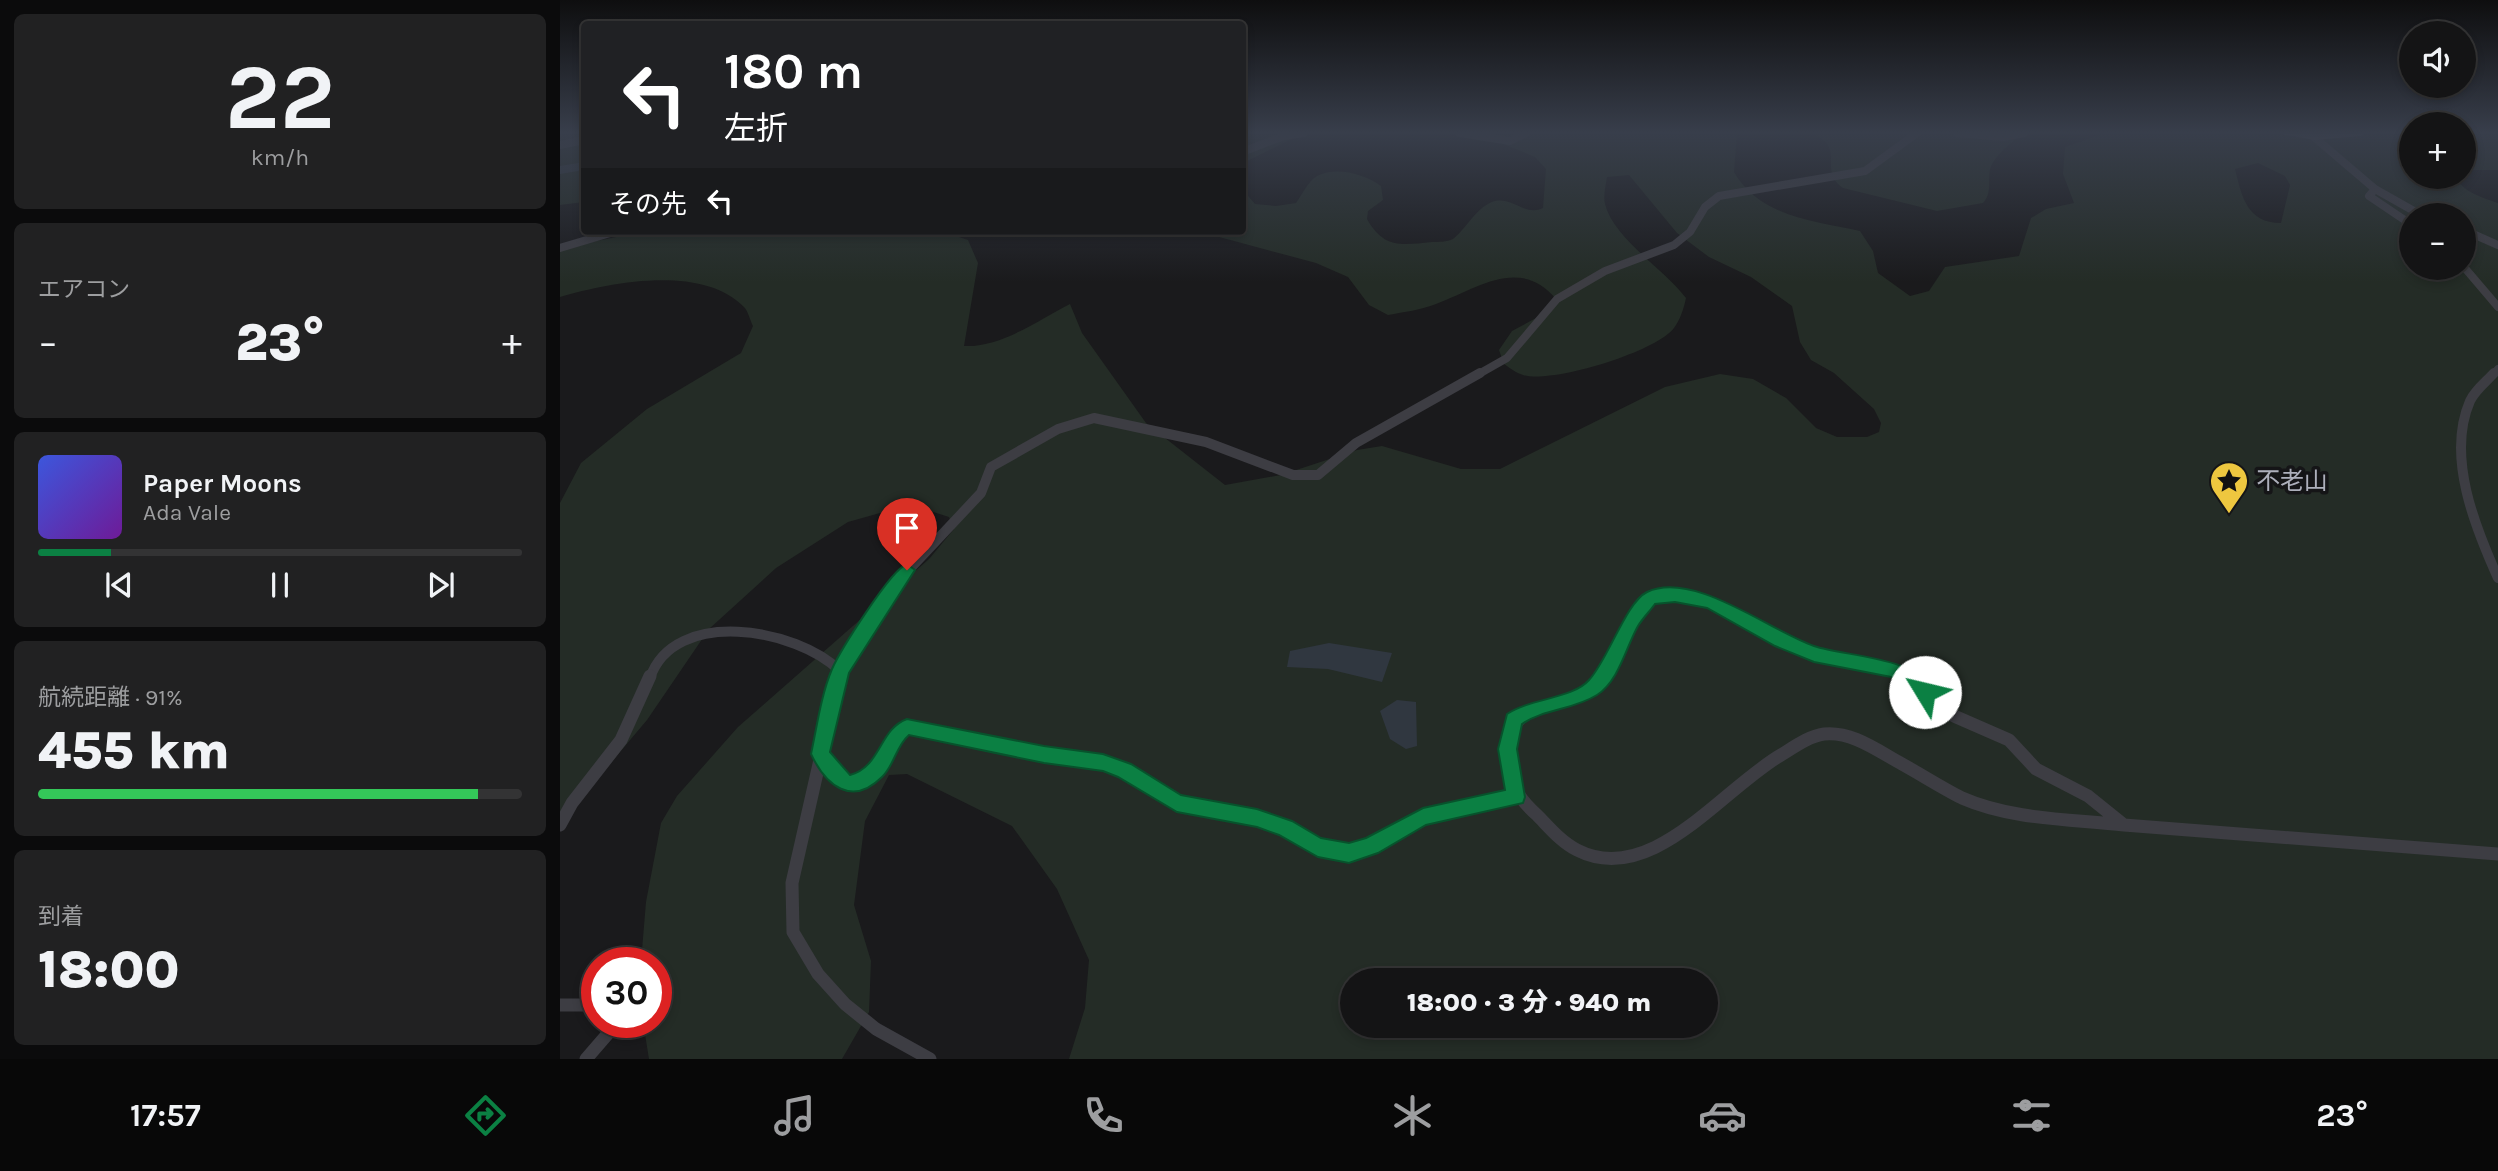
<!DOCTYPE html>
<html lang="ja">
<head>
<meta charset="utf-8">
<style>
	body { margin:0; font-family:Karla,"Noto Sans JP",sans-serif; background:#212122; color:#f1f3f6; height:100vh; display:flex; flex-direction:column; font-size:26px; white-space:nowrap }
	* { box-sizing:border-box; margin:0 }
	p { font-size:23px; color:#9d9ea0 }
	.icon { flex:none; width:38px; height:38px; fill:none; stroke:currentColor; stroke-width:2; stroke-linecap:round; stroke-linejoin:round }
	.map { position:relative; flex:1; overflow:hidden }
	.side { display:flex; flex-direction:column; gap:14px; padding:14px; background:#0b0b0c; width:560px }
	.side>* { flex:none }
	.banner { position:absolute; left:21px; top:21px; width:665px; height:214px; border-radius:7px; box-shadow:0 4px 10px #0003,0 0 0 2px #333334; background:#202124; color:#fff; overflow:hidden }
	.controls { position:absolute; left:1839px; top:21px; display:grid; gap:14px }
	.controls a { display:grid; place-items:center; width:77px; height:77px; border-radius:50%; background:#141415; box-shadow:0 4px 10px #0003,0 0 0 2px #333334; font-size:35px }
	.speed { position:absolute; left:21px; top:947px; display:flex; gap:14px; font-size:35px; font-weight:700; text-align:center }
	.speed>* { display:grid; place-content:center; width:91px; height:91px; border-radius:50%; background:#141415; box-shadow:0 4px 10px #0003,0 0 0 2px #333334; line-height:1 }
	.speed .limit { border:10px solid #d22; background:#fff; color:#111 }
	.pin { position:absolute; display:grid; place-items:center; width:60px; height:60px; color:#fff; margin:-72px -30px; border-radius:50% 50% 50% 0; rotate:-45deg; box-shadow:0 0 7px #0007 }
	.pin .icon { rotate:45deg }
	.me { position:absolute; width:77px; margin:-38px; rotate:306deg; stroke-linejoin:round; filter:drop-shadow(0 0 5px #0008) }
	.turn { display:flex; align-items:center; gap:24px; height:147px; padding:0 28px; font-size:32px }
	.turn .icon { width:91px; height:91px; stroke-width:2.5 }
	.turn b { display:block; font-size:49px; line-height:60px }
	.then { display:flex; align-items:center; height:66px; padding:0 28px; background:#0003; gap:14px; font-size:26px }
	.big { font-size:52px; font-weight:800; line-height:1.1 }
	.side .widget { flex:1; display:flex; flex-direction:column; justify-content:center; gap:10px; min-width:0; padding:0 24px; border-radius:10px; background:#212122 }
	.side .dial { align-items:center; gap:0 }
	.dial b { font-size:91px; line-height:1 }
	.song { display:flex; align-items:center; gap:21px }
	.cover { width:84px; height:84px; border-radius:10px; background:linear-gradient(135deg,hsl(230 70% 55%),hsl(280 70% 35%)) }
	.played { height:7px; border-radius:4px; background:linear-gradient(90deg,#0b8043 15%,#333334 15%) }
	.keys { display:flex; justify-content:space-around; direction:ltr }
	.heat { display:flex; justify-content:space-between; align-items:center; font-size:38px; direction:ltr }
	.charge { height:10px; border-radius:5px; background:linear-gradient(90deg,#34c759 91%,#333334 0) }
	.trip { position:absolute; left:780px; top:968px; width:378px; height:70px; border-radius:35px; background:#141415; box-shadow:0 4px 10px #0003,0 0 0 2px #333334; font-weight:800; line-height:70px; text-align:center }
	.tabs { display:flex; height:112px; justify-content:space-around; align-items:center; background:#080808; color:#9d9ea0 }
	.tabs .icon { width:49px; height:49px }
	.tabs .active { color:#0b8043 }
	.tabs b { font-size:32px; color:#f1f3f6 }
	main { display:flex; flex:1; min-height:0 }
	.map>svg:first-child { display:block }
	.green { fill:#242c26; fill-rule:evenodd }
	.water { fill:#303740 }
	.lines { fill:none; stroke-linecap:round; stroke-linejoin:round }
	.river { fill:#303740; fill-rule:evenodd }
	.minor-far2 { stroke:#3d3d43; stroke-width:8 }
	.minor-far1 { stroke:#3d3d43; stroke-width:10 }
	.minor { stroke:#3d3d43; stroke-width:13 }
	.major { fill:#575860; fill-rule:evenodd }
	.route { fill:#0b8043; stroke:#07532c; stroke-width:2 }
	.labels { text-anchor:middle; stroke-width:7; stroke-linejoin:round; paint-order:stroke }
	.poi-label { font-size:24px; fill:#adafbb; stroke:#151517; text-anchor:start }
</style>
</head>
<body>
<main>
<section class="side">
<div class="widget dial"><b>22</b><p>km/h</p></div>
<div class="widget"><p>エアコン</p>
<div class="heat"><a>−</a><b class="big">23°</b><a>+</a></div>
</div>
<div class="widget">
<div class="song"><i class="cover"></i><div><b>Paper Moons</b><p>Ada Vale</p></div></div>
<div class="played"></div>
<div class="keys"><svg class="icon" aria-label="previous" viewBox="0 0 24 24"><path d="M18 5L8 12l10 7zM5 5v14"/></svg><svg class="icon" aria-label="pause" viewBox="0 0 24 24"><path d="M8 5v14M16 5v14"/></svg><svg class="icon" aria-label="next" viewBox="0 0 24 24"><path d="M6 5l10 7-10 7zM19 5v14"/></svg></div>
</div>
<div class="widget"><p>航続距離 · 91%</p><b class="big">455 km</b><div class="charge"></div></div>
<div class="widget"><p>到着</p><b class="big">18:00</b></div>
</section>
<div class="map">
<svg width="1938" height="1059" viewBox="0 0 1938 1059">
	<rect width="100%" height="100%" fill="#1a1a1c"/>
	<path class="green" d="M1 133H24V202L0 205Z
		M683 133H744L683 163Z
		M917 133H1177L1174 172C1200 217 1254 221 1300 231L1313 251 1318 273 1350 296 1369 291 1385 267 1459 256 1471 218 1486 209 1514 203 1503 174 1505 147 1545 133H1851L1852 177H1895C1905 193 1921 197 1938 203V1059H509L525 1008 529 960 497 889 452 826 347 774 329 775 305 821 294 905 311 961 309 1012 282 1059H89L83 1022H96V962H81L86 902 101 823 117 796 178 727 369 559 394 529 389 517 364 509 327 511 288 522 216 568 149 629 87 720 0 823V503L21 463 87 409 181 353 193 326C190 320 188 311 184 307 143 264 50 282 0 297V248L67 235 166 231H246L279 235 381 231 408 240 418 263 404 346C440 348 479 320 510 304L522 333 586 423 665 485 721 475 797 450 822 446 901 469H940L1105 387 1160 374 1193 379 1226 398 1256 428 1277 437H1307L1319 432 1321 423 1314 409 1274 373 1251 360 1240 342 1232 306 1191 277 1149 257 1117 233 1069 175 1047 177C1046 185 1043 195 1045 204 1054 239 1104 269 1126 298 1124 308 1120 320 1114 328 1096 352 991 384 963 375 956 373 950 368 944 364L939 350 952 331 987 312 996 299C960 256 918 288 876 304 861 310 844 312 828 315L809 305 788 277 756 263 637 231H682L683 190 695 204 716 206 736 203C742 195 748 181 757 176 776 166 805 174 821 186L823 200 808 211 807 219C824 249 841 245 872 242 878 242 887 242 893 239 906 229 916 208 932 202 952 195 964 217 983 208L986 169 975 157ZM1698 163 1725 176 1730 185 1721 223C1687 223 1682 197 1675 169ZM1852 215H1904V268H1852ZM793 980H1146V1026H793Z
		M1251 133H1462C1453 142 1440 151 1434 161 1424 174 1435 190 1423 203L1377 211 1283 188C1257 170 1288 148 1251 133Z
		M1904 133H1938V170H1904Z"/>
	<path class="water" d="M769 643 832 653 822 682 768 669 727 667 730 651Z
		M837 700 856 702 857 746 846 749 830 739 820 711Z"/>
	<g class="lines">
		<path class="river" d="M24 162V170L0 174V166Z"/>
		<path class="minor-far2" d="M900 133 950 141 966 133
			M1397 133 1443 137 1464 133
			M1754 137 1815 189 1861 215
			M0 145 24 140
			M682 152 724 136 743 133
			M1815 189 1809 196 1852 225
			M1904 230 1938 245
			M0 248 57 231
			M1904 267 1938 307
			M917 375 947 358 997 299 1045 271 1114 245 1130 232 1145 207 1159 196 1305 171 1357 133
			M1933 375 1938 369"/>
		<path class="minor-far1" d="M1934 373C1926 382 1915 390 1910 401 1886 456 1915 527 1938 578
			M90 678C114 607 237 628 280 671
			M278 678 329 591 421 493 431 467 498 429 534 418 646 442 733 475H758L796 443 920 373
			M1043 678 1071 623 1090 598 1115 596 1149 602 1179 615 1199 631 1254 654 1336 670 1346 678"/>
		<path class="minor" d="M279 676 232 883 233 932 258 974 285 1004 316 1029 370 1059
			M1044 676C1011 721 944 685 949 761 950 785 959 799 977 815 989 827 1001 842 1017 850 1091 888 1162 789 1221 755 1234 747 1249 736 1264 734 1292 731 1318 751 1342 764 1362 775 1382 788 1402 798 1452 820 1511 819 1564 825
			M1344 676 1394 716 1449 740 1476 769 1528 796 1564 825
			M260 754 287 784 311 773 347 727 484 755 543 763 564 770 617 803 697 818 725 828 758 847 788 853 811 846 863 817 956 797
			M0 825 12 803 61 740 90 676
			M1564 825 1938 854
			M0 1005H37
			M26 1059 58 1022"/>
		<path class="major" d="M1716 133H1806L1801 136 1754 140Z"/>
	</g>
	<linearGradient id="sky" x2="0" y2="1"><stop stop-color="#0e0e0f"/><stop offset="0.47" stop-color="#383e4b"/><stop offset="1" stop-color="#383e4b" stop-opacity="0"/></linearGradient>
	<rect width="1938" height="282" fill="url(#sky)"/>
	<path class="route" d="M347 564 355 570 289 673 270 752 290 775C321 767 319 729 347 719L484 746 543 754 571 764 621 795 697 809 732 821 761 838 789 843 806 838 863 808 945 790 938 749 947 714C971 698 1012 699 1029 680 1048 660 1066 602 1087 592 1134 570 1210 631 1254 646 1287 657 1357 656 1374 692L1365 699 1331 677 1254 662 1215 646 1147 608 1115 602 1095 604C1090 611 1083 618 1078 626 1066 647 1059 681 1037 695 1013 710 984 709 962 724L957 749 965 797 963 803 866 825 818 853 789 863 758 857 719 835 697 827 617 812 558 777 543 771 484 763 349 735C336 746 334 766 322 777 292 807 266 786 251 754 257 726 261 695 272 669 280 651 331 569 347 564Z"/>
	<defs>
		<symbol id="sight-pin" viewBox="-11 -11 22 30"><path d="M0 17L-7.5 6A9.5 9.5 0 1 1 7.5 6Z" fill="#eec73f" stroke="#151517"/><path d="M0-6L1.8-2.2L6-1.7L2.9 1.2L3.7 5.4L0 3.3L-3.7 5.4L-2.9 1.2L-6-1.7L-1.8-2.2Z" fill="#111"/></symbol>
	</defs>
	<g fill-rule="evenodd">
		<use href="#sight-pin" x="1647" y="459" width="44" height="60"/>
	</g>
	<g class="labels">
		<g class="poi-label">
			<text x="1696" y="489">不老山</text>
		</g>
	</g>
</svg>
<div class="controls">
<a><svg class="icon" aria-label="sound" viewBox="0 0 24 24"><path d="M4 9h4l5-4v14l-5-4H4zM17 9q2 3 0 6"/></svg></a>
<a>+</a>
<a>−</a>
</div>
<div class="speed"><div class="limit">30</div></div>
<div class="pin" style="left:347px;top:570px;background:#d93025"><svg class="icon" aria-label="arrive" viewBox="0 0 24 24"><path d="M6 21V4h12l-3 4 3 4H6"/></svg></div>
<svg class="me" style="left:1365px;top:692px" viewBox="-20 -20 40 40"><circle r="19" fill="#fff"/><path d="M0-13L10 11 0 6-10 11z" fill="#0b8043"/></svg>
<div class="trip">18:00 · 3 分 · 940 m</div>
<div class="banner">
<div class="turn"><svg class="icon" aria-label="left" viewBox="0 0 24 24"><path d="M17 20v-9H6M10 6l-5 5 5 5"/></svg><div><b>180 m</b>左折</div></div>
<div class="then">その先<svg class="icon" aria-label="left" viewBox="0 0 24 24"><path d="M17 20v-9H6M10 6l-5 5 5 5"/></svg></div>
</div>
</div>
</main>
<nav class="tabs">
<b>17:57</b>
<svg class="icon active" aria-label="directions" viewBox="0 0 24 24"><path d="M12 3l9 9-9 9-9-9zM9 14v-3h6M13 9l2 2-2 2"/></svg>
<svg class="icon" aria-label="music" viewBox="0 0 24 24"><path d="M9 18V5l10-2v13"/><circle cx="6" cy="18" r="3"/><circle cx="16" cy="16" r="3"/></svg>
<svg class="icon" aria-label="phone" viewBox="0 0 24 24"><path d="M5 4h4l2 5-3 2q2 4 5 5l2-3 5 2v4C11 20 4 13 5 4z"/></svg>
<svg class="icon" aria-label="climate" viewBox="0 0 24 24"><path d="M12 3v18M4 7l16 10M4 17L20 7"/></svg>
<svg class="icon" aria-label="car" viewBox="0 0 24 24"><path d="M5 17H2v-5l4-1 3-4h7l3 4 3 1v5h-3M9 17h6M6 11h13"/><circle cx="7" cy="17" r="2"/><circle cx="17" cy="17" r="2"/></svg>
<svg class="icon" aria-label="filters" viewBox="0 0 24 24"><path d="M4 7h16M4 17h16"/><circle cx="9" cy="7" r="2"/><circle cx="15" cy="17" r="2"/></svg>
<b>23°</b>
</nav>
</body>
</html>
